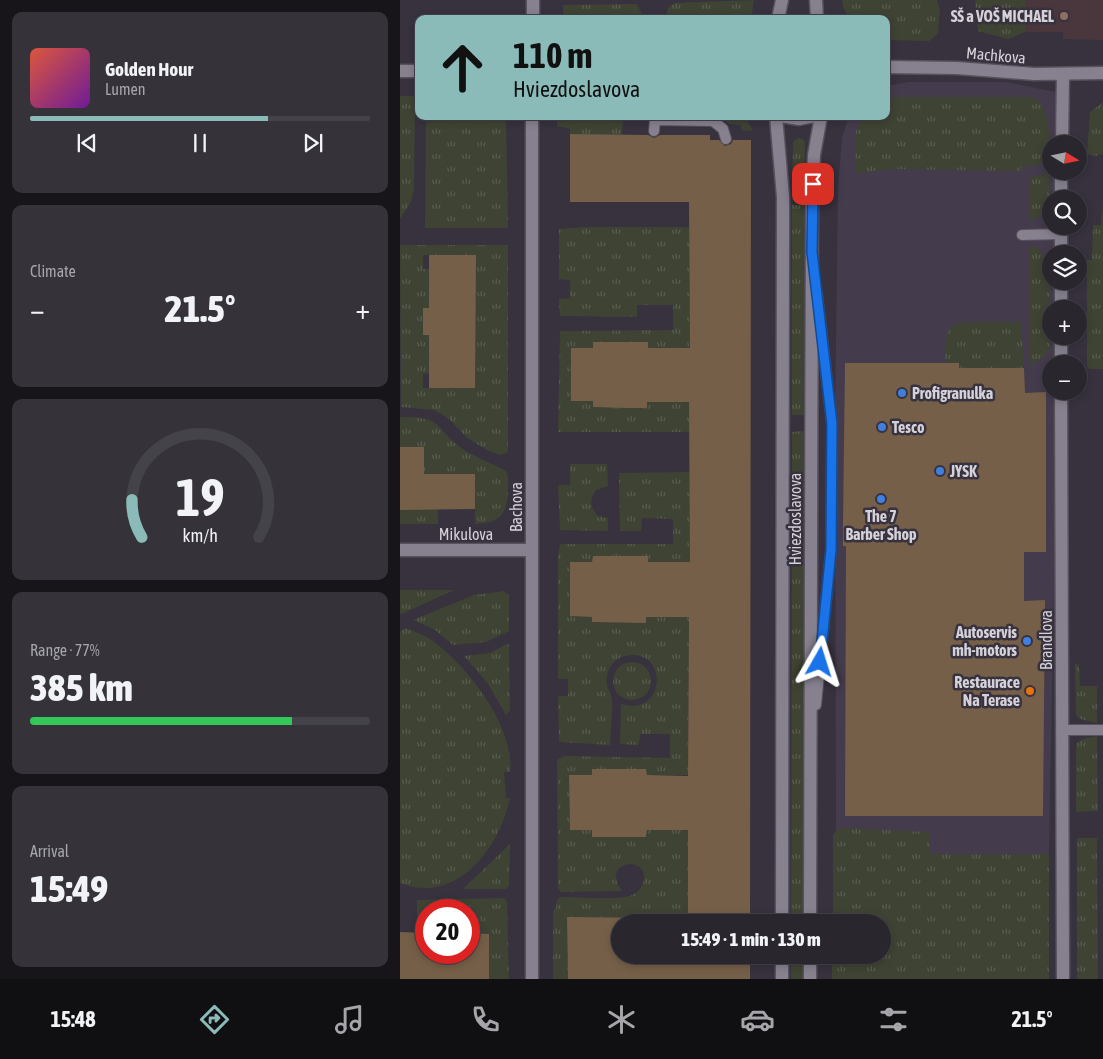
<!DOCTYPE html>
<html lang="en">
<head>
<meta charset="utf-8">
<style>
	body { margin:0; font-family:"Asap Condensed",sans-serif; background:#35323a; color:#f1f3f6; height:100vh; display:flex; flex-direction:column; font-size:19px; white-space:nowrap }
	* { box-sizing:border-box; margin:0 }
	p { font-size:16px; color:#a5a5aa }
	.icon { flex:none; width:28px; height:28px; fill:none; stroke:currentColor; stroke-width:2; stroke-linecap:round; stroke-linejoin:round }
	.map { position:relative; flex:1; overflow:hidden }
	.details { display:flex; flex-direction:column; gap:12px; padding:12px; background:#171519; width:400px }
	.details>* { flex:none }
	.top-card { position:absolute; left:15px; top:15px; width:475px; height:105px; border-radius:10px; box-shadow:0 2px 8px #0003,0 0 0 1px #45434a; background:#8bbbb9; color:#111; overflow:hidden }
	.needle { width:32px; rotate:100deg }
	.buttons { position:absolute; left:642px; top:135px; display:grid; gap:10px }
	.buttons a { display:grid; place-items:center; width:45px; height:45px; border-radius:50%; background:#29262e; box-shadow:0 2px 8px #0003,0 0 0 1px #45434a; font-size:25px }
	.speed { position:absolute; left:15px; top:899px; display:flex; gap:10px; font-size:25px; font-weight:700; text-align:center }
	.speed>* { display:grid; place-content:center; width:65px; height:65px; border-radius:50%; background:#29262e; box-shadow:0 2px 8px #0003,0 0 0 1px #45434a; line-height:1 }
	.speed .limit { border:8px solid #d22; background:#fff; color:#111 }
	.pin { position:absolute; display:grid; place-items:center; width:42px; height:42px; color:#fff; margin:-21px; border-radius:10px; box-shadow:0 2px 8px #0006 }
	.me { position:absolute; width:55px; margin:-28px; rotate:6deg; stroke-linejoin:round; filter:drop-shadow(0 0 4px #0008) }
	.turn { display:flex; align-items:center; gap:18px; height:105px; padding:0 15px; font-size:22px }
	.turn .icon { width:65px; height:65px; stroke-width:2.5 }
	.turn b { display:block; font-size:35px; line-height:42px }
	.big { font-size:38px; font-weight:800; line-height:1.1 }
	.details .tile { flex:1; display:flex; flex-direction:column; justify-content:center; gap:8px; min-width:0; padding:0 18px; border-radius:10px; background:#35323a }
	.details .dial { align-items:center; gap:0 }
	.dial svg { height:130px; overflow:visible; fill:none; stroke:#45434a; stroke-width:7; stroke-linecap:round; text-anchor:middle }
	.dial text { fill:#f1f3f6; stroke:none }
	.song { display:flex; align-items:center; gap:15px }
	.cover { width:60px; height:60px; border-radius:8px; background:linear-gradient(135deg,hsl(10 70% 55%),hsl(280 70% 35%)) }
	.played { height:5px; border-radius:2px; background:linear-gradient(90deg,#8bbbb9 70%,#45434a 70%) }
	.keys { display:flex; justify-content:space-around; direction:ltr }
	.heat { display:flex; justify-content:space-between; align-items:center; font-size:28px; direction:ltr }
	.charge { height:8px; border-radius:4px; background:linear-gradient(90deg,#34c759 77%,#45434a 0) }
	.trip { position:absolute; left:211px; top:914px; width:280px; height:50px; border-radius:25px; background:#29262e; box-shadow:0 2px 8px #0003,0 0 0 1px #45434a; font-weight:800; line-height:50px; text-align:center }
	.tabs { display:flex; height:80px; justify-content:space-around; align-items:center; background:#100f12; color:#a5a5aa }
	.tabs .icon { width:35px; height:35px }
	.tabs .selected { color:#8bbbb9 }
	.tabs b { font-size:22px; color:#f1f3f6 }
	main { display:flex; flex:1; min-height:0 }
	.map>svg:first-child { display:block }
	.commercial { fill:#443b4c }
	.education { fill:#4a363d }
	.grass { fill:url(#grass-tufts); fill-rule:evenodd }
	.building { fill:#755f48 }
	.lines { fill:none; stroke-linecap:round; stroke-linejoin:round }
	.service-casing { stroke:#56515b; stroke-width:12 }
	.minor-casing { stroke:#56515b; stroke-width:15 }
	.tertiary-casing { stroke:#56515b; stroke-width:15 }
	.service { stroke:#87818f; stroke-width:10 }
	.minor { stroke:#87818f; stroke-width:12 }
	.tertiary { stroke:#87818f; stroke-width:12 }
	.route-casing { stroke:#114b97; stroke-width:12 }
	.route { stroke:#1a73e8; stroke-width:9 }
	.education-dot { fill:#8d6e63; stroke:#37323e; stroke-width:2 }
	.shop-dot { fill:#3f7fe0; stroke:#37323e; stroke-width:2 }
	.food-dot { fill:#e8710a; stroke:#37323e; stroke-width:2 }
	.labels { text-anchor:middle; stroke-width:5; stroke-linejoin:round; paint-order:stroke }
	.poi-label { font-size:16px; font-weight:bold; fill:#d5d1d9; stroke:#37323e; text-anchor:end }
	.street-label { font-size:16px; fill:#d5d1d9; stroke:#37323e }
</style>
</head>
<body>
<main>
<section class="details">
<div class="tile">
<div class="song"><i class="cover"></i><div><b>Golden Hour</b><p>Lumen</p></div></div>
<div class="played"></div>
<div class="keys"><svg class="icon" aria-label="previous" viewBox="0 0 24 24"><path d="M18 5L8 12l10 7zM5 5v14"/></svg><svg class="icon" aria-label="pause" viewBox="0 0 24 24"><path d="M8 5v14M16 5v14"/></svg><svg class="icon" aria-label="next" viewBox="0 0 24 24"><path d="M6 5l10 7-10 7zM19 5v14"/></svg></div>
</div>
<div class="tile"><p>Climate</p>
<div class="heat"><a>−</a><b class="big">21.5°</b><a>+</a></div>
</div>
<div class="tile dial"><svg viewBox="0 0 100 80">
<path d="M14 69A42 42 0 1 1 86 69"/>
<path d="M14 69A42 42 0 0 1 8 46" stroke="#8bbbb9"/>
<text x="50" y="56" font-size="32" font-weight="700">19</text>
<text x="50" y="72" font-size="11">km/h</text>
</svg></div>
<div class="tile"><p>Range · 77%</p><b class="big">385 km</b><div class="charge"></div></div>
<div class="tile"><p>Arrival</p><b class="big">15:49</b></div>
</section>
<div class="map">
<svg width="703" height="979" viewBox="0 0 703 979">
	<defs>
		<pattern id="grass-tufts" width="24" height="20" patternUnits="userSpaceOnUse" patternTransform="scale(1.25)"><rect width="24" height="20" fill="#3e4333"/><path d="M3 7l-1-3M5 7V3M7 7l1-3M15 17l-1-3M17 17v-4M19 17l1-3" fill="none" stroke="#595d50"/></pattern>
	</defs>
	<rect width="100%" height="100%" fill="#37323e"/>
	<path class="commercial" d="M509 82H606L656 92V144H651V171H656L655 199H651V226H655V254H651V281H655V309H651V336H655L654 364H651V391H654V580L649 854H529L528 832 436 830 435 415 438 189 442 138 449 116H486V86Z"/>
	<path class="education" d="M625 0H703V40L663 39V32H625Z"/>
	<path class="grass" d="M354 0 351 19H265L268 8 274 3Z
		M442 0H537L540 9 538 34 529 41 486 40V19H449L443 7Z
		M575 0H625V32L608 39 578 31Z
		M237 4 244 19H163V5Z
		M0 96H13L15 98 14 190 11 202 0 219Z
		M494 97H633C653 111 649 141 649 163L621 167V171L494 169 455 173 456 131 464 116H486V99Z
		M703 102V154L695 156 687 154 690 112Z
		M26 116H106L108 228H25Z
		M157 116H223L222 135 170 134V129L157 126Z
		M322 116H344L353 131 341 130V125L329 124Z
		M399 138 404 140 405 143 404 189H392L393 143 394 140Z
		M649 173C649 195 654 212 630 221L629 177Z
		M703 204V369H690L687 366V260H692L693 225H701Z
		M392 205H404V415H392Z
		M189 227H289L290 348H248L193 343V348H171V401H193V407H211L247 402H289V432H158L160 331 273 330V305H237V317L160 316 159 299 170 298V280L159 279V229Z
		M0 245H108V452L101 455 87 450 66 437 48 418 34 410 1 407ZM23 255H75L74 388H23V374L29 373V335H23V308H29V269H23Z
		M629 245 639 249 650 266V346L646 355 629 366Z
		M562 322H621L624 368H568L567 392H559V363H545C545 346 542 328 562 322Z
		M0 417C46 417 32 427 63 449 76 458 92 463 106 471 109 477 108 483 108 490 107 515 100 523 75 524V474H38V524H0V510L24 509V447H0Z
		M404 431 403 922H391L392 432Z
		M170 464H207L208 486 196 490C189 501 190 507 198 516L208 518V531L160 530 158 485H170Z
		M290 472V563L248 562V556H193L192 562H170V616L192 617 193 622H211V617L246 623V617H289L288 775H247L246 769H192V775L169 776 170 830H192V837H245L246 830H288V918L167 917 168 979H153V911L156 908 157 900 160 897C180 897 212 900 230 896 236 894 241 889 243 883 253 855 198 859 222 891L161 892 158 888 157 760 164 756 270 758V734H240L239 745 220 744 221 704C267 718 269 646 225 656 215 658 208 667 207 677 205 685 209 689 211 695 214 708 210 732 210 745L159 742 158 696H168V679H158V554L160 544H273V519L242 518 241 531H220L219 473Z
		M0 590H54L2 614 0 613Z
		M104 591 109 596V631L86 642 53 645 35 630 13 620 74 595Z
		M5 628C13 631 22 634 30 639 66 664 115 726 110 772H104L106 798H110C100 847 57 906 0 883V632Z
		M107 644 109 645 110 710 106 715 88 684 64 656 90 653Z
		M213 681a19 19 0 1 1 38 0a19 19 0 1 1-38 0Z
		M675 664 679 665 680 686H697V723L680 719 676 715Z
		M697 736 698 811 676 812V744L683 739Z
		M443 828 529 832 530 854H649V979H432V955H482V922H433V836L436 830Z
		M677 838H697L698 979H677Z
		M110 844 109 885 106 889H63Z
		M104 898 107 902 109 979H89V934L69 933V910H26V933H17V900Z
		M391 955H403V979H391Z"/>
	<path class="building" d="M170 134 248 135 254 138 260 135H310V140H319L325 146 331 144 333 140H351L350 922H220V955H350V979H168L167 917 288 918V830H246V837H192V830H170L169 775H192V769H246L247 775 288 776 289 617H246V623L192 622V617L170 616V562H192L193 556H248V562H290L289 402H247V408H228L193 407V401H171V348H193V342H248V348H290L289 202H170Z
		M29 255H76L75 388H29V335H23V308H29Z
		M445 363H559V368H624L625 393 646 392V552H624V601L645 600 643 816H445L446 546H443V523Z
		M0 447H24V474H75V509L0 510Z
		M0 932 26 933V952H69V933L89 934V979H0Z"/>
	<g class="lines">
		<defs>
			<path id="service" d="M255 116V120L313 121 323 129 326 139
				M254 131 255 120
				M622 235 661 234
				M416 705 431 550 432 424 417 293
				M662 730H703"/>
			<path id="minor" d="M133 19V0
				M486 67 557 68 634 74 703 73
				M0 71H19
				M662 144 663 74
				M661 199V171
				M661 254V226
				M661 281V309
				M661 336V364
				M661 391 663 979
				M0 550H132
				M132 979V116"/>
			<path id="tertiary" d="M416 0 417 19
				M378 19 382 0
				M376 116 383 197 382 922
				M381 116 399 119 414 116
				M410 922 412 198 414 155 421 116
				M382 979V955
				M410 979V955"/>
		</defs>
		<use href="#service" class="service-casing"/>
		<use href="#minor" class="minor-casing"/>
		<use href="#tertiary" class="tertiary-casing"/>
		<use href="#service" class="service"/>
		<use href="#minor" class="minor"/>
		<use href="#tertiary" class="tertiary"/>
	</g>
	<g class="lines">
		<defs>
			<path id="route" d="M413 184 412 252 432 424 431 550 420 662"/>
		</defs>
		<use href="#route" class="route-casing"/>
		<use href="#route" class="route"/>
	</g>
	<circle class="education-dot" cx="664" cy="16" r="5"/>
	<g class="shop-dot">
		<circle cx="502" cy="393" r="5"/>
		<circle cx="482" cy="427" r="5"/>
		<circle cx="540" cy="471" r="5"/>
		<circle cx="481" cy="499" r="5"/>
		<circle cx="627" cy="641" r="5"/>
	</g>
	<circle class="food-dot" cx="630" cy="691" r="5"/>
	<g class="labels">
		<g class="poi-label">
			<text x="654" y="22">SŠ a VOŠ MICHAEL</text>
			<text x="512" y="399" text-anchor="start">Profigranulka</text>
			<text x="492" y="433" text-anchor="start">Tesco</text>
			<text x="550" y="477" text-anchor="start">JYSK</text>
			<text x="481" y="522" text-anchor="middle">The 7<tspan x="481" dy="18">Barber Shop</tspan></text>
			<text x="617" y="638">Autoservis<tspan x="617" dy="18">mh-motors</tspan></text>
			<text x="620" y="688">Restaurace<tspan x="620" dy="18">Na Terase</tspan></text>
		</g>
		<g class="street-label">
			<text transform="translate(596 55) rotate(5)" y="6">Machkova</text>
			<text transform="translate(116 507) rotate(-90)" y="6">Bachova</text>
			<text transform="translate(395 519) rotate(-90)" y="6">Hviezdoslavova</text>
			<text x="66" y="540">Mikulova</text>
			<text transform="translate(646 640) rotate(-90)" y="6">Brandlova</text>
		</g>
	</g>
</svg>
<div class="buttons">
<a><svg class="needle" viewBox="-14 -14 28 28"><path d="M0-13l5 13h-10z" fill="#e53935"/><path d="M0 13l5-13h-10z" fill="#a5a5aa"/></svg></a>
<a><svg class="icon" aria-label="search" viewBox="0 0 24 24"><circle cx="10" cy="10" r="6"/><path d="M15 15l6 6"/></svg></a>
<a><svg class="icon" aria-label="layers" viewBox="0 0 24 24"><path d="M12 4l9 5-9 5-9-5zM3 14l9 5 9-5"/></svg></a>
<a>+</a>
<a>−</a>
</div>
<div class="speed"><div class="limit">20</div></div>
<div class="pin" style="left:413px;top:184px;background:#d93025"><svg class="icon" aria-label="arrive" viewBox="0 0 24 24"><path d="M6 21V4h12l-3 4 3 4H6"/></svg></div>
<svg class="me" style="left:420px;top:662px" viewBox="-20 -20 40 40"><path d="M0-17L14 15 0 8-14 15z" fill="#1a73e8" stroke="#fff" stroke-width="4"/></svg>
<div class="trip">15:49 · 1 min · 130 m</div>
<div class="top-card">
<div class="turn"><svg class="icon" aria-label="ahead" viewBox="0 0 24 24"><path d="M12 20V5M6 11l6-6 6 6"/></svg><div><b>110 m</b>Hviezdoslavova</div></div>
</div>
</div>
</main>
<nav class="tabs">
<b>15:48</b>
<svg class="icon selected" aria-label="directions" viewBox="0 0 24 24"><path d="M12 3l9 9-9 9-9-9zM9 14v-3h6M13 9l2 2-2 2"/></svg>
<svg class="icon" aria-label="music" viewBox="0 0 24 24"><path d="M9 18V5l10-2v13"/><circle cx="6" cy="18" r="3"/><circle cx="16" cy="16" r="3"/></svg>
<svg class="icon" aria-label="phone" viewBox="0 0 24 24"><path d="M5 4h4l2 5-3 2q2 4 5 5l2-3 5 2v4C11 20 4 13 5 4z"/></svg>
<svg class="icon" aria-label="climate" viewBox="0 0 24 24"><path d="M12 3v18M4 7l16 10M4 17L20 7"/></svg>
<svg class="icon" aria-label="car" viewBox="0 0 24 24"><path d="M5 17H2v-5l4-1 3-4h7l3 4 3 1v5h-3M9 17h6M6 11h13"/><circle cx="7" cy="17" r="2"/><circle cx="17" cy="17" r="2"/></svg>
<svg class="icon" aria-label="filters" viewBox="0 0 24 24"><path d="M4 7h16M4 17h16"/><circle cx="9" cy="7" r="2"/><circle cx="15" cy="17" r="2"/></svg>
<b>21.5°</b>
</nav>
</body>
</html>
